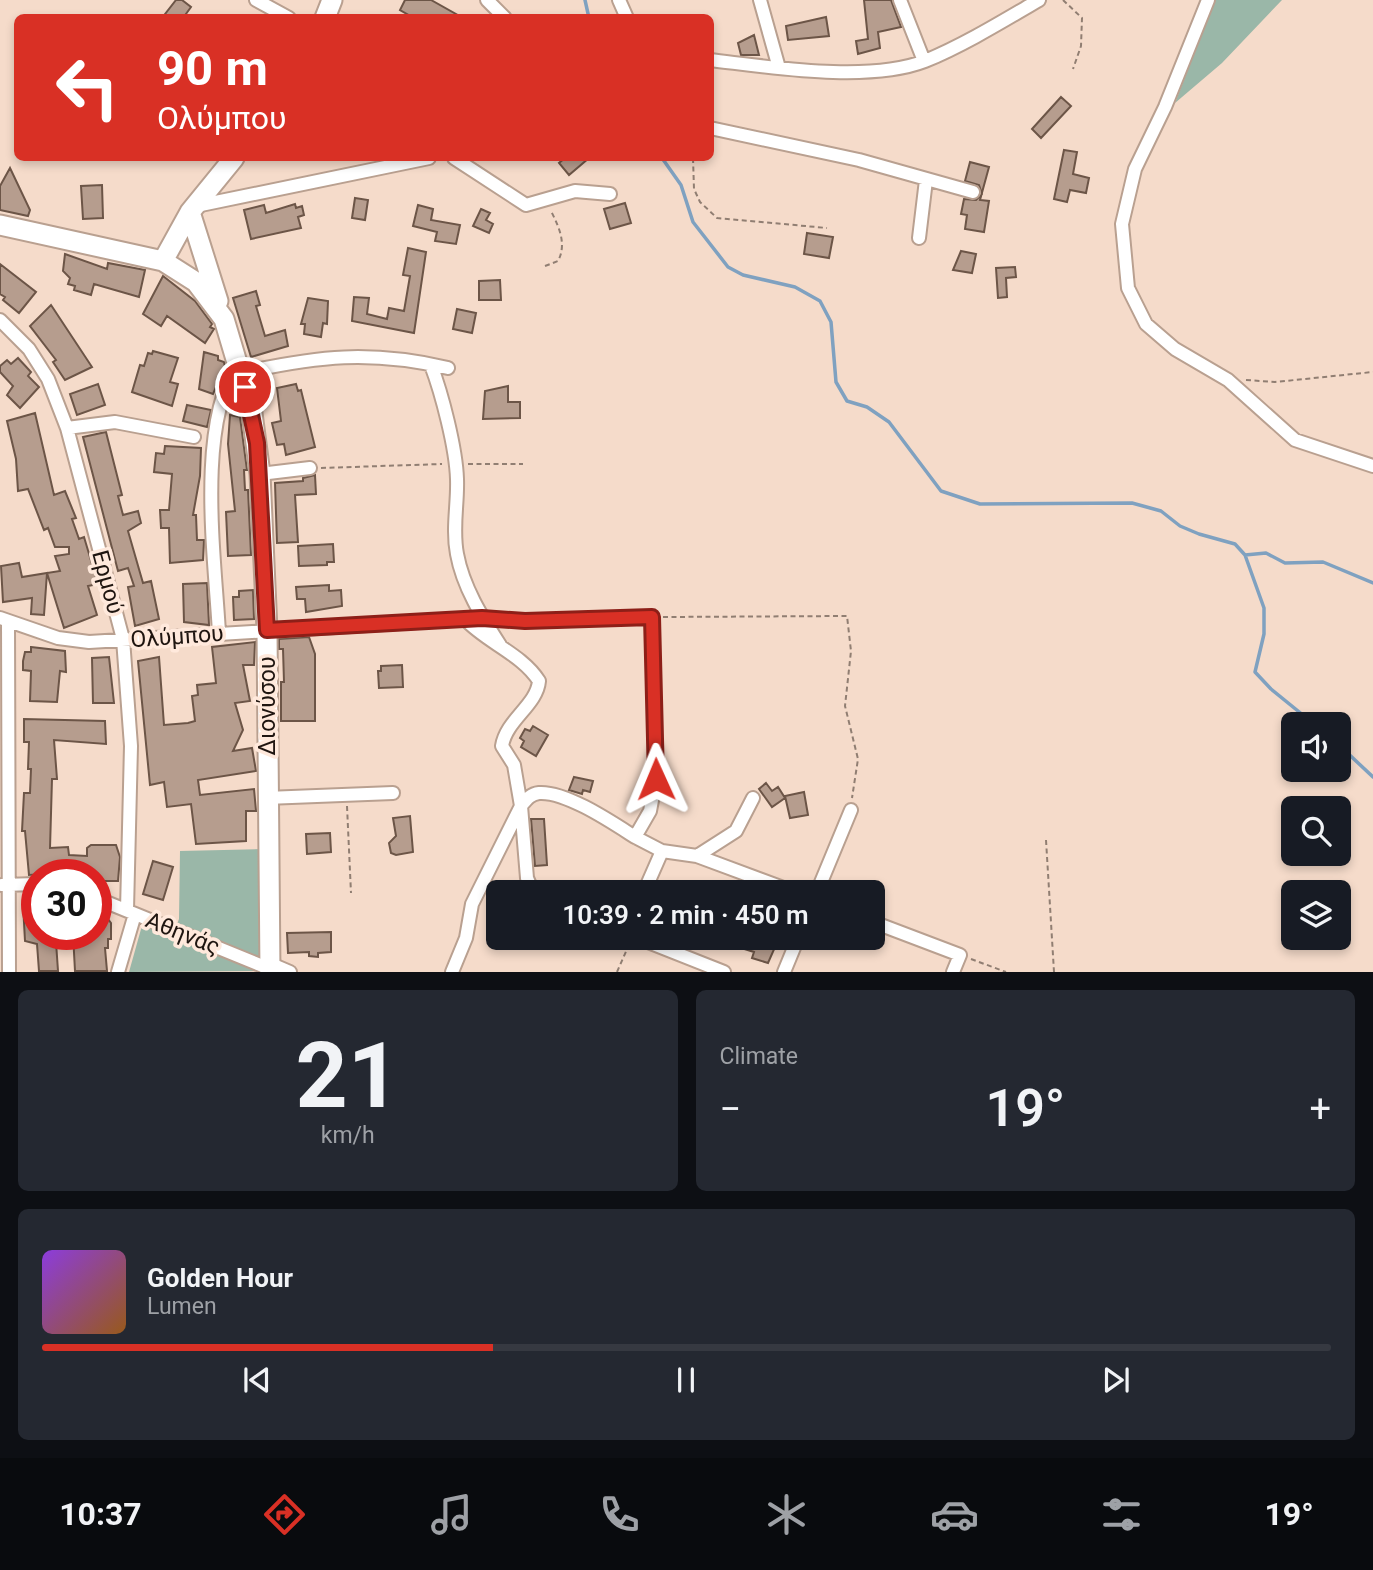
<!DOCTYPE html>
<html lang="en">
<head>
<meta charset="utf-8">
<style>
	body { margin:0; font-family:Roboto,sans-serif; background:#242831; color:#f1f3f6; height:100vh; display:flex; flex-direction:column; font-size:26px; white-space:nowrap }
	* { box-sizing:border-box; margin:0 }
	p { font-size:23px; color:#9ea1a6 }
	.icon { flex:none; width:38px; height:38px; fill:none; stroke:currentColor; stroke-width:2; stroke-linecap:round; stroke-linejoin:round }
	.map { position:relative; height:972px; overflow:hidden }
	.panel { display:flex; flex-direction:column; gap:18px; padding:18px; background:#0d0f14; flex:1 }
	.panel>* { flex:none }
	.banner { position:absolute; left:14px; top:14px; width:700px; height:147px; border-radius:10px; box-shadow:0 4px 10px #0003; background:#d93025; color:#fff; overflow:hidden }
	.controls { position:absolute; left:1281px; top:712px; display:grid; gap:14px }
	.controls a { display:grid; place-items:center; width:70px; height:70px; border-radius:10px; background:#171b24; box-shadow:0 4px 10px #0003; font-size:35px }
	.speed { position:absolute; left:21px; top:859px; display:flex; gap:14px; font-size:35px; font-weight:700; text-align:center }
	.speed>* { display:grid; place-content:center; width:91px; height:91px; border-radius:50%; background:#171b24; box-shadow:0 4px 10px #0003; line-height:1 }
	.speed .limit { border:10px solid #d22; background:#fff; color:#111 }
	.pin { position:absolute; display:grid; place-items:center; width:60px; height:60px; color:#fff; margin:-30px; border:4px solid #fff; border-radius:50%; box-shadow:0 2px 7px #0007 }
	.me { position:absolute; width:77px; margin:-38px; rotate:359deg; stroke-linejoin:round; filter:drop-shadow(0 0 5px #0008) }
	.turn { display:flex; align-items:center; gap:24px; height:147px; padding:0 28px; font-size:32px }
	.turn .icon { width:91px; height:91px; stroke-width:2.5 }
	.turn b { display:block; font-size:49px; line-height:60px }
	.big { font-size:52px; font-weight:600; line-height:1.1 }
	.panel .card { flex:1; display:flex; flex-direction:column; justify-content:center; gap:10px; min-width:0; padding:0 24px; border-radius:10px; background:#242831 }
	.panel .dial { align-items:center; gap:0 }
	.dial b { font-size:91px; line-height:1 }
	.song { display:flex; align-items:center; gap:21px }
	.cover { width:84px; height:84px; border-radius:10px; background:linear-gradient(135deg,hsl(270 70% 55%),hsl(30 70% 35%)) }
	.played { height:7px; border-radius:4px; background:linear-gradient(90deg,#d93025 35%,#363941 35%) }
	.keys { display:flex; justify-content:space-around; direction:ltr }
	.heat { display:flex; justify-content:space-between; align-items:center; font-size:38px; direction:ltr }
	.panel .tiles { flex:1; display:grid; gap:18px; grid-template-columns:1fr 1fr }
	.card:last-child { grid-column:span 2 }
	.trip { position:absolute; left:486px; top:880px; width:399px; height:70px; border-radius:10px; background:#171b24; box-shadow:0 4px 10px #0003; font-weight:600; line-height:70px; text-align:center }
	.menu { display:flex; height:112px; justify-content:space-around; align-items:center; background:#090b0e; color:#9ea1a6 }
	.menu .icon { width:49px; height:49px }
	.menu .on { color:#d93025 }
	.menu b { font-size:32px; color:#f1f3f6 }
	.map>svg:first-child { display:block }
	.green { fill:#9ab7a8 }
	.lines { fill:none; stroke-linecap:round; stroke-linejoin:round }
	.stream { stroke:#7fa1c0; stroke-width:3.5 }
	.building { fill:#b69d8e; stroke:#6c5547; stroke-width:2 }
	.street-casing { stroke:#b9a090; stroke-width:16 }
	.secondary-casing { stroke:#b9a090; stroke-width:23 }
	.path { stroke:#907e72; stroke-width:2; stroke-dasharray:5 3.5; stroke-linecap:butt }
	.street { stroke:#fff; stroke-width:12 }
	.secondary { stroke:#fff; stroke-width:19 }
	.route-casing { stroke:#8d1f18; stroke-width:18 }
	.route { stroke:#d93025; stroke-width:12 }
	.labels { text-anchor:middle; stroke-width:7; stroke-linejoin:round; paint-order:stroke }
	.street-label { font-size:23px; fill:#1f1510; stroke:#ffe9dc }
</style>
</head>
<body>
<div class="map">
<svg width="1373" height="972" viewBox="0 0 1373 972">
	<rect width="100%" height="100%" fill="#f5dbca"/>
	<path class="green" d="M1215 0H1282L1222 63 1175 103Z
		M262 849 265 971 129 972 143 922 174 933 179 919 180 851Z"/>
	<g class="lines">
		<path class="stream" d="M585 0 589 18
			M662 158 681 185 693 222 728 267 743 275 795 287 820 301 831 322 836 382 847 401 867 407 889 422 941 491 980 504 1132 503 1161 511 1180 526 1199 534 1235 544 1245 555 1264 608V634L1255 672 1271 689 1314 724
			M1245 555 1266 553 1285 563 1323 562 1373 583
			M1339 745 1373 777"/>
	</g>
	<path class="building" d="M176 0H182L191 7 183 18H162Z
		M405 0H431L463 18H414L400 10Z
		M864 0H891L901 27 878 32 880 48 858 54 856 41 868 39Z
		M826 17 829 36 788 40 786 26Z
		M754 35 759 55H741L738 43Z
		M1061 97 1071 106 1041 138 1032 129Z
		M1064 150 1077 152 1073 174 1089 178 1086 193 1070 190 1067 202 1054 199Z
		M565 158H589L569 175 559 163Z
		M970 162 989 167 980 200 989 201 984 232 965 229 967 215 961 214 964 199 976 200 982 194 979 185 965 181Z
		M10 168 30 210 28 216 0 210V186Z
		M102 185 103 218 83 219 81 186Z
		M355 198 368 200 365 220 352 218Z
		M625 203 631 223 610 229 604 209Z
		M295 204 296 208 302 206 304 215 298 217 301 228 251 239 244 210 264 205 266 213Z
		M418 205 433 209 431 220 460 225 456 244 435 241 437 232 413 226Z
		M481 209 490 213 486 220 493 224 489 233 473 226Z
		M807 233 833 237 829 258 804 254Z
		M408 248 426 252 414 333 352 321 354 297 369 298 367 314 387 319 389 308 404 311 410 276 403 275Z
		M961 251 976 254 972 273 953 270Z
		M65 254 107 269 108 263 145 270 139 297 94 284 91 295 74 290 75 286 68 284 70 278 63 271Z
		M0 264 36 292 19 313 3 300 5 297 0 294Z
		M1015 267 1016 277 1006 278 1007 297 998 298 996 268Z
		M163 276 195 301 212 324 210 327 214 329 205 343 167 316 161 326 143 314Z
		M500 280 501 300H479V281Z
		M256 291 260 305 256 306 265 336 285 330 288 346 251 357 233 298Z
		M308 298 328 301 327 324 323 323 321 337 304 334 305 324H301Z
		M51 305 92 367 65 380 53 362 56 360 30 326Z
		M457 309 476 313 472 333 453 329Z
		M153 351 178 358 170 382 178 384 172 406 132 392 140 365 144 366 148 353 152 354Z
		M204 352 218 356V360L224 362 225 367 213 394 199 389Z
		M18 358 31 372 28 376 39 387 20 408 7 395 13 386 0 372V366L7 360 11 364Z
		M98 384 105 405 77 415 70 394Z
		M296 384 298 391 301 390 315 447 286 455 284 444 277 445 272 423 281 421 277 388Z
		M508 386V402H520V418L483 419 485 391Z
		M187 405 211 410 207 427 183 421Z
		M35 413 54 495 65 491 76 518 72 519 79 539 84 537 98 584 88 586 97 615 64 628 47 573 60 571 55 556 69 554V547H55L48 528 44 530 28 489 18 491 16 459 7 421Z
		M230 415 240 417 247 470H244L245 490H248L251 555 228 556 226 512 235 511 228 444Z
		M106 432 122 495 118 496 123 515 138 511 141 523 128 531 143 583 151 581 159 619 135 626 128 587 134 586 128 568 118 571 83 437Z
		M165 446 201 448 200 476 193 515H196L197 540H204L203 560 170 563 169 528H161L160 510H169L172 474 154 472 156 453 164 454Z
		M315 475 316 494 295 495 298 542 277 543 275 483 303 481V478Z
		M333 544 334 562H327V565L299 566 298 546Z
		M19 563 22 577 47 573 44 615 31 614 32 598 3 602 1 566Z
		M207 583 209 625 184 622 183 584Z
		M329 585V591L341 590 342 606 306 612 305 599H297L296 587Z
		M253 590 254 619 234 620 233 597H239V591Z
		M309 637 315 654V721H281V682H284L283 649H279V639Z
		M255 642 254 665H243L250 701 235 703 243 730 233 751 252 748 256 771 198 780 200 795 254 789 256 811H246V841L196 844 191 804 167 807 164 782 150 785 138 661 159 657 164 725 188 723 195 721 192 696 198 695 197 685 216 683 212 647Z
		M31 647 65 651 66 672 60 671 57 702 30 701 31 671 23 670V661L25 652H31Z
		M109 657 114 703H93L92 658Z
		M402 665 403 687 379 688 378 671H381V666Z
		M24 719 105 721 106 744 54 740 57 779H52L50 848 68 847 69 855 87 856V848L91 845H116L120 857 118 881H96V875H86V871L29 875 25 831H22L24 793H30L31 769H28L29 742H24Z
		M533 726 548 735 536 756 521 747 524 741 520 738 525 729 530 731Z
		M574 777 593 781 590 792 583 790 582 794 569 790Z
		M766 783 772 791 778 787 785 798 772 807 759 789Z
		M804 792 808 815 790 818 785 796Z
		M410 816 413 852 396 855 391 853 389 843 396 836 393 818Z
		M531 819H544L547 865 535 866Z
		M330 833 331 852 307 854 306 834Z
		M153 861 173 867 163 900 143 894Z
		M26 901H37V934H50L53 942H56L58 971H39L37 944 25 941 23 904Z
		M96 919H108L111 923V939H108V948H105L107 971H75L73 934H96Z
		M331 932V952L318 953V957L309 956V952L288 953 287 933Z
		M738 938H779L768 963 752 958 754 952 735 946Z"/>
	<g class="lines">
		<defs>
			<path id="street" d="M256 0 289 18
				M487 0 505 18
				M619 0 627 18
				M760 0 779 68
				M900 0 924 61
				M1208 0 1165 107 1135 169 1122 224 1128 288 1146 324 1175 349 1228 380 1295 440 1373 466
				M710 60C771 67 868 83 925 61 964 45 1003 21 1039 0
				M710 128 859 160 973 192
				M454 158 526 205 575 191 610 194
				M196 206 429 158
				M919 238 926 180
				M0 320 29 349 48 379 67 428 123 639 131 746 127 910
				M431 365C442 394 456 448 457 479 458 504 452 528 457 554 463 587 482 617 500 645
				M241 373C318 356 370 350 448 368
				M67 428 115 422 194 437
				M260 474 310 468
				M0 618 58 638 89 642 482 618 525 621 652 617 656 779 650 811 635 837 662 851
				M465 619C486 642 522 654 539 681 537 705 506 720 502 746L514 765 521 806 527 878 533 892
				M8 621 9 972
				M219 633C215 558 196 427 238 363
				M266 798 393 793
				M697 856 736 831 753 798
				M2 885 37 884
				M644 892 662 851 697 856 794 892
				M817 892 851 810
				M96 898 270 969
				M873 922 960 955 953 972
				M638 938 724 972
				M269 963 290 972
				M118 972 135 914
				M452 972 466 938 472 904 521 806C526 800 530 794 539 793 566 791 613 823 635 837
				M784 972 798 938"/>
			<path id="secondary" d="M325 18 332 0
				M190 212 218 301
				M0 225 163 261 196 282 224 319 252 413 260 474 267 630 270 972
				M163 261 190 212 234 158"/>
		</defs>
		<use href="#street" class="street-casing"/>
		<use href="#secondary" class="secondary-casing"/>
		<path class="path" d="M1063 0 1082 18 1081 46 1073 69
			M693 158 694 189 700 202 717 218 827 228
			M545 266 558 261C567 244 559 227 551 211
			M1246 380 1275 382 1373 372
			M468 464H523
			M321 468 442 464
			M663 617 847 616 851 651 845 706 858 759 852 798
			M347 806 351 893
			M1046 840 1054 972
			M971 959 1006 972
			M617 972 628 947"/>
		<use href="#street" class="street"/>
		<use href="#secondary" class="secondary"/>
	</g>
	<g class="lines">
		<defs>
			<path id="route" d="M245 387 257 443 267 630 482 618 525 621 652 617 656 779"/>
		</defs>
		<use href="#route" class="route-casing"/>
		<use href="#route" class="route"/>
	</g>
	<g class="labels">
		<g class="street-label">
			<text transform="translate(108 582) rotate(75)" y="8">Ερμού</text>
			<text transform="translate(177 636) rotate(-4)" y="8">Ολύμπου</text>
			<text transform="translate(267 706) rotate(-90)" y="8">Διονύσου</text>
			<text transform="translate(183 933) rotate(22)" y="8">Αθηνάς</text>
		</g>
	</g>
</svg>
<div class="controls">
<a><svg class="icon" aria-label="sound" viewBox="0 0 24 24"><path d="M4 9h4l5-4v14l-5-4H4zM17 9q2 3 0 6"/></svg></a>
<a><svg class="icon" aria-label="search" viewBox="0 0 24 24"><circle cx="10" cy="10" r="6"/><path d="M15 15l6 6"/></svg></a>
<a><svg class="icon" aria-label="layers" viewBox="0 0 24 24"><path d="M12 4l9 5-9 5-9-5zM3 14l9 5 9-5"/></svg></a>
</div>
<div class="speed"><div class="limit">30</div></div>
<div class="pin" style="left:245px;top:387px;background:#d93025"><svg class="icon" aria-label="arrive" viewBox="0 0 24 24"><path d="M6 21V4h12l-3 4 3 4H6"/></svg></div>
<svg class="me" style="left:656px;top:779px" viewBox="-20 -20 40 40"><path d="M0-17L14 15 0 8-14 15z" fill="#d93025" stroke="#fff" stroke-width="4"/></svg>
<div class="trip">10:39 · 2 min · 450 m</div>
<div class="banner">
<div class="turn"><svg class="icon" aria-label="left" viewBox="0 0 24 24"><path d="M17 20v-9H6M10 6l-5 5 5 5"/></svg><div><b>90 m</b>Ολύμπου</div></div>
</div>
</div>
<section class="panel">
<div class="tiles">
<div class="card dial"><b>21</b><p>km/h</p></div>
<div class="card"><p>Climate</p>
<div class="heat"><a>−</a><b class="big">19°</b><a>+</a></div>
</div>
<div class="card">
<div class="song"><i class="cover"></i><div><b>Golden Hour</b><p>Lumen</p></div></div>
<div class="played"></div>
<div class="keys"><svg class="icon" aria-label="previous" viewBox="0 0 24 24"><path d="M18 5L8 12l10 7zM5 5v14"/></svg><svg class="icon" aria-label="pause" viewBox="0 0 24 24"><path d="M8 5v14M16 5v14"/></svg><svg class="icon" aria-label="next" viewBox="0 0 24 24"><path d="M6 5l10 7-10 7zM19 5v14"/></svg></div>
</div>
</div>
</section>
<nav class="menu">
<b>10:37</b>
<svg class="icon on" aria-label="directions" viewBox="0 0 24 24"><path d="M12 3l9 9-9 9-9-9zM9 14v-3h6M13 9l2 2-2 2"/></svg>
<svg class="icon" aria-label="music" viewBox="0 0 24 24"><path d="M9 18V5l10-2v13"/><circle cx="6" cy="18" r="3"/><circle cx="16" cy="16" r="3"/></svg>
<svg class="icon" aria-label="phone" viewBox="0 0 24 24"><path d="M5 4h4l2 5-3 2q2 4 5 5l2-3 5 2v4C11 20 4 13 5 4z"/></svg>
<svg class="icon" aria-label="climate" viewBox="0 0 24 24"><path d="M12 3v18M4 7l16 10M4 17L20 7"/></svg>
<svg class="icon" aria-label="car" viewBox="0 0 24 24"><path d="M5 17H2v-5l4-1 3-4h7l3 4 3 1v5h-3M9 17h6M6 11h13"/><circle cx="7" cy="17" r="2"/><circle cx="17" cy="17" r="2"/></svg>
<svg class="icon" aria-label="filters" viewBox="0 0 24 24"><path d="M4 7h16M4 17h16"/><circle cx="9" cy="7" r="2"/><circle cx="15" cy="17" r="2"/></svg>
<b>19°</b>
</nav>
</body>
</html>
